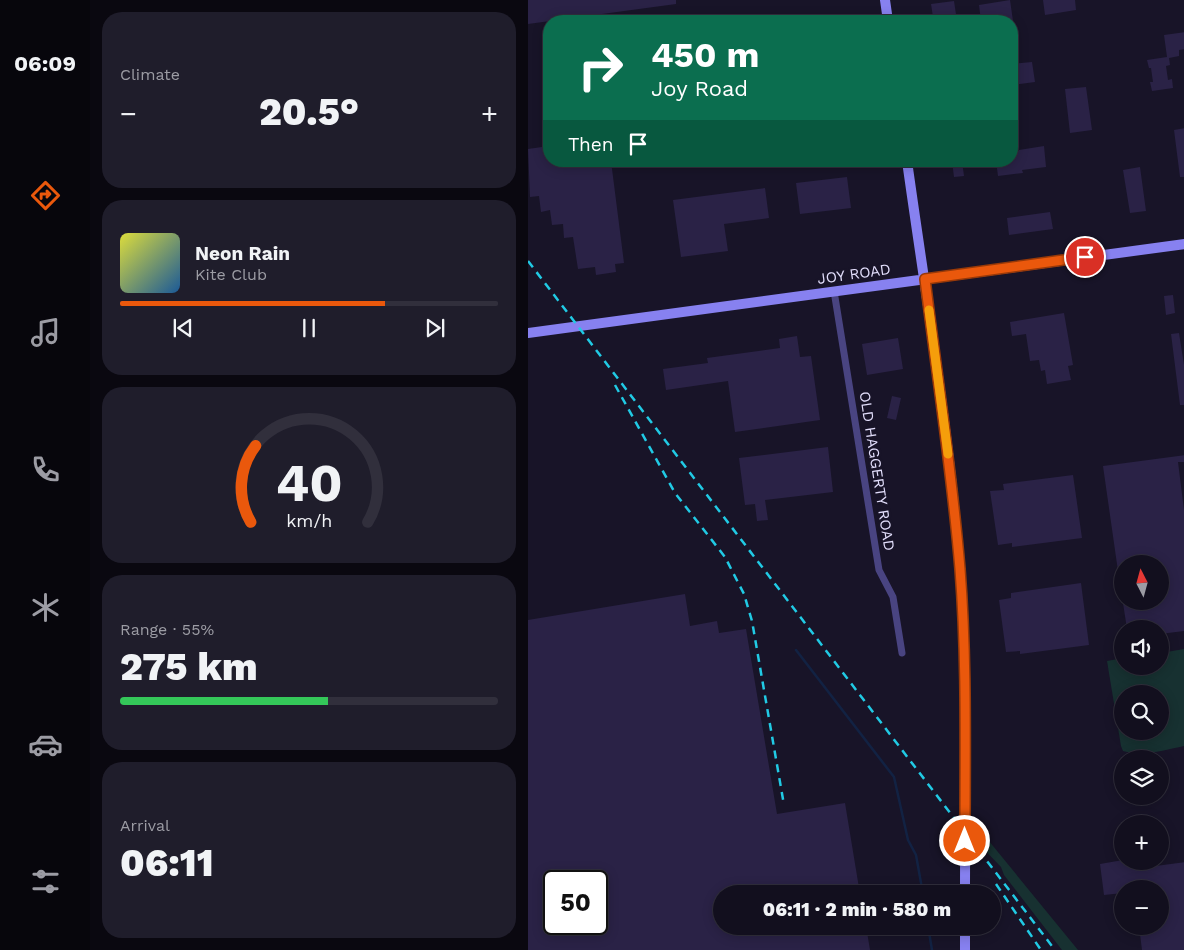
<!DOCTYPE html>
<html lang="en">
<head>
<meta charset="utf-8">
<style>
	body { margin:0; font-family:"Work Sans",sans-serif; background:#1f1d2b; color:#f1f3f6; height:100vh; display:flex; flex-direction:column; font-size:19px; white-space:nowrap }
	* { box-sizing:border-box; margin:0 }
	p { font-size:16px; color:#9c9ca4 }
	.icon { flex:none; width:28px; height:28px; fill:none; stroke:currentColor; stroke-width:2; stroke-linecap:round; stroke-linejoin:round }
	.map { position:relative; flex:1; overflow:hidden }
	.drawer { display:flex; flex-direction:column; gap:12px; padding:12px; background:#0a0810; width:438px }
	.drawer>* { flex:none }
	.hud { position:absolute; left:15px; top:15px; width:475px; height:152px; border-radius:20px; box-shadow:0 2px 12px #0003,0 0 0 1px #312f3c; background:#0b6e4f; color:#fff; overflow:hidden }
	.needle { width:32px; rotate:354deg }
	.controls { position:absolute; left:586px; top:555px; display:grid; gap:10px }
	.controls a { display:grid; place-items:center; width:55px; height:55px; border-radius:50%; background:#120f1e; box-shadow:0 2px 12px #0003,0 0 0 1px #312f3c; font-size:25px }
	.speed { position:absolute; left:15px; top:870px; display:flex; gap:10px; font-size:25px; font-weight:700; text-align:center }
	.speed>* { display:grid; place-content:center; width:65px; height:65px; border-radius:50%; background:#120f1e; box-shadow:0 2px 12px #0003,0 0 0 1px #312f3c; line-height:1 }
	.speed .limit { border:2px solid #111; border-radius:8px; background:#fff; color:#111 }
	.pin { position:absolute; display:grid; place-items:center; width:42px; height:42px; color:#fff; margin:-21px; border:2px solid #fff; border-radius:50%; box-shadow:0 1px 5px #0007 }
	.me { position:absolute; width:55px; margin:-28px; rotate:0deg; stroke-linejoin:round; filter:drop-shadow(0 0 4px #0008) }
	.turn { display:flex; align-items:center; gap:18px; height:105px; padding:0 25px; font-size:22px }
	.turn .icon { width:65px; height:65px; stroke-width:2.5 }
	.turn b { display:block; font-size:35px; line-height:42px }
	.then { display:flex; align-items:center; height:48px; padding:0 25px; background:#0003; gap:10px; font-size:19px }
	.big { font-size:38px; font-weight:800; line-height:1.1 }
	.drawer .tile { flex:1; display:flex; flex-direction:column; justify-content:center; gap:8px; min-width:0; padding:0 18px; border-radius:20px; background:#1f1d2b }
	.drawer .dial { align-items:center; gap:0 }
	.dial svg { height:130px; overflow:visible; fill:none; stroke:#312f3c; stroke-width:7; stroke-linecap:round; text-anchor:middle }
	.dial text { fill:#f1f3f6; stroke:none }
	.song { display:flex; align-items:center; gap:15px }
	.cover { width:60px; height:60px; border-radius:8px; background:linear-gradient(135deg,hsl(60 70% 55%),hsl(210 70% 35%)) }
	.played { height:5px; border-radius:2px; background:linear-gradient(90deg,#ea580c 70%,#312f3c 70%) }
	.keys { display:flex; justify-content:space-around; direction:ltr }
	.heat { display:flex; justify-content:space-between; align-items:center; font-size:28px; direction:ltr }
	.charge { height:8px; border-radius:4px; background:linear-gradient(90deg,#34c759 55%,#312f3c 0) }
	.trip { position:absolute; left:185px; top:885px; width:288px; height:50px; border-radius:25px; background:#120f1e; box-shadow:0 2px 12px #0003,0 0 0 1px #312f3c; font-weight:800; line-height:50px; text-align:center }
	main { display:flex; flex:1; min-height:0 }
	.menu { display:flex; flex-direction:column; width:90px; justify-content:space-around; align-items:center; background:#07060c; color:#9c9ca4 }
	.menu .icon { width:35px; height:35px }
	.menu .current { color:#ea580c }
	.menu b { font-size:22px; color:#f1f3f6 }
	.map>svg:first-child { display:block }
	.green { fill:#173131; fill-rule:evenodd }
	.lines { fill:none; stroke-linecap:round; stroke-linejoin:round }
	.stream { stroke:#122243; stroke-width:2.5 }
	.building { fill:#2a2246; fill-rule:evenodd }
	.street { stroke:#494481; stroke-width:7 }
	.secondary { stroke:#8781f0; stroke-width:10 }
	.rail { stroke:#21cae4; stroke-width:2.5; stroke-dasharray:8 6; stroke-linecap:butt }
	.route-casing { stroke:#983908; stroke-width:12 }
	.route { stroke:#ea580c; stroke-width:9 }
	.slow { stroke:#f59e0b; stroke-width:9 }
	.labels { text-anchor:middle; stroke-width:5; stroke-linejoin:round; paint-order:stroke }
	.street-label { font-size:15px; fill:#e2defb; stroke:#181428 }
</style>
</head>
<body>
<main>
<nav class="menu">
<b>06:09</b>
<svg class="icon current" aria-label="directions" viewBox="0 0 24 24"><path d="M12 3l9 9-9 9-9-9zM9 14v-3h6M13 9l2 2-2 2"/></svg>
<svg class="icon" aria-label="music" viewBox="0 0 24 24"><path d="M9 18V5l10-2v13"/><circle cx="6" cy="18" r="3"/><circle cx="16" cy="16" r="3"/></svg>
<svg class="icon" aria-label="phone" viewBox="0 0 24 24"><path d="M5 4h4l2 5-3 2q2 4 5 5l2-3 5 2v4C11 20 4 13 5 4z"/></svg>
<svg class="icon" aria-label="climate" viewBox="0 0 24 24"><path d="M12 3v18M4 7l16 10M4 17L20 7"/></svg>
<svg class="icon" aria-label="car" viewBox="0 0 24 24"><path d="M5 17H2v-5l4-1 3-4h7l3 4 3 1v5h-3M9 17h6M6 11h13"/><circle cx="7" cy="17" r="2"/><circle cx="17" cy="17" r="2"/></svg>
<svg class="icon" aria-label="filters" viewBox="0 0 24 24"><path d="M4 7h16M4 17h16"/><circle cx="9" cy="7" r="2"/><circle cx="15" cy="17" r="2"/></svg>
</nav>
<section class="drawer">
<div class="tile"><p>Climate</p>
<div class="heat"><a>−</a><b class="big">20.5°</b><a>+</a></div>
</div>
<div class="tile">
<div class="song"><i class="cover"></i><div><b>Neon Rain</b><p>Kite Club</p></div></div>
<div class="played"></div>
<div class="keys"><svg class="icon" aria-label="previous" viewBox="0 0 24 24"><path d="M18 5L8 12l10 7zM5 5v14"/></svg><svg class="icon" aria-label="pause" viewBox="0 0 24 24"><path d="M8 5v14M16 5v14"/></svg><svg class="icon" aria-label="next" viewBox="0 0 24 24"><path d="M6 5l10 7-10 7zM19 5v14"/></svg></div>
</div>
<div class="tile dial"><svg viewBox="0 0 100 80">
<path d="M14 69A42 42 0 1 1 86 69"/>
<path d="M14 69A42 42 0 0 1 17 22" stroke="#ea580c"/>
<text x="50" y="56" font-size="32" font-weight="700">40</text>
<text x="50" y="72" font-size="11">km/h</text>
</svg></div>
<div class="tile"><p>Range · 55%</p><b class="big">275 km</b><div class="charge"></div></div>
<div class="tile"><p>Arrival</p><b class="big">06:11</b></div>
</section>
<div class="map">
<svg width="657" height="950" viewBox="0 0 657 950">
	<rect width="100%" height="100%" fill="#181428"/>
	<path class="green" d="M656 649V746C637 750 615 757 595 751L593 746 579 661 595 658V666H632L633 653ZM595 694H632V731H595Z
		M447 824 550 950H534L476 875 473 867 447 840Z"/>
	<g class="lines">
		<path class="stream" d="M268 650 366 777 380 840 388 855 395 894
			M400 926 404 950"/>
	</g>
	<path class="building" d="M0 0H148V4L0 24Z
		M482 0 485 21H453L451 5Z
		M515 0H547L548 10 517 15Z
		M426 1 429 21H410V16L405 17 403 4Z
		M657 32V49L651 50V56L641 58 642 65 638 66 640 80 644 79 645 88 624 91 622 82H625L623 68H621L619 60 639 57 636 35Z
		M504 62 507 82 484 85V64Z
		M558 87 564 130 542 133 537 89Z
		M657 128V177H652L646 130Z
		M21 146V161H83L96 263 87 264 88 272 68 275 67 267 50 269 45 237 36 238 35 224 24 225 22 210 13 212 11 196 2 197 0 149Z
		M516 146 518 167 494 170 495 173 470 176 468 161H484V152L491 151V150Z
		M424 161H434L436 176 426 177Z
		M612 167 618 211 602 213 595 170Z
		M319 177 323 208 272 214 268 183Z
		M237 188 241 218 196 224 200 251 153 257 145 200Z
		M522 212 525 229 481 235 479 218Z
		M645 295 647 313 638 315 636 296Z
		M536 313 545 365 540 366 543 380 519 384 517 370 513 371 511 360 502 361 498 334 484 336 482 322Z
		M651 333 657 371V405H652L643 334Z
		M269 336 272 357 283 356 292 420 207 432 200 381 138 390 135 369 180 363 179 358 252 348 251 339Z
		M370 338 375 369 339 375 334 344Z
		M364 396 373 398 368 420 359 418Z
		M300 447 305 492 237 500 240 520 229 521 227 504 217 505 211 458Z
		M657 455V462H650L657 518V631L632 634V629H599L595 603 632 601V564H595V577L591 578 575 466Z
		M545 475 554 538 484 547V543L470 545 462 491 476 490 475 484Z
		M553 583 561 645 492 654V651L478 652 471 600 483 598V593Z
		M157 594 162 626 189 621 191 633 218 629 249 814 317 803 332 894H194V926H338L342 950H0V620ZM26 881H69V924H26Z
		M595 860 619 861 620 867 657 862V950H614L611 926H632V889H595V893L576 895 572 864Z"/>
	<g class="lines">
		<path class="street" d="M306 291 351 570 365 597 374 653"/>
		<path class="secondary" d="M357 0 360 21
			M379 161C398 297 421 433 432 569 440 677 437 786 437 894
			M0 333 657 244
			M437 926V950"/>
		<path class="rail" d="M0 261 527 950
			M87 385 147 493 197 557 216 594 224 621 256 805
			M468 884 513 950"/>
	</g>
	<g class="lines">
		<defs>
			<path id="route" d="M437 841C437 750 439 659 432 569 424 472 409 376 397 279L557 257"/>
		</defs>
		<use href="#route" class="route-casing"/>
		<use href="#route" class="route"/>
		<path class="slow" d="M401 310 420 454"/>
	</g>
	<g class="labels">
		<g class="street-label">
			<text transform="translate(326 274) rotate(-8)" y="5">JOY ROAD</text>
			<text transform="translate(349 471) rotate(81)" y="5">OLD HAGGERTY ROAD</text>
		</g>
	</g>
</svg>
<div class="controls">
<a><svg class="needle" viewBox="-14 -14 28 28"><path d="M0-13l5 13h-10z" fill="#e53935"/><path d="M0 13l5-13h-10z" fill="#9c9ca4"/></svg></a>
<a><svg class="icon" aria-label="sound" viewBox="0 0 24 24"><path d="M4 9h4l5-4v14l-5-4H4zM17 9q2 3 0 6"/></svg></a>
<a><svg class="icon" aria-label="search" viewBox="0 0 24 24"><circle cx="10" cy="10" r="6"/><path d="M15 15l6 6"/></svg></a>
<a><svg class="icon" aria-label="layers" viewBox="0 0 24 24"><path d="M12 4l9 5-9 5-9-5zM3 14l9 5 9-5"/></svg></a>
<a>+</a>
<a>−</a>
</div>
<div class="speed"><div class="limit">50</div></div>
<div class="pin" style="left:557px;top:257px;background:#d93025"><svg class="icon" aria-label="arrive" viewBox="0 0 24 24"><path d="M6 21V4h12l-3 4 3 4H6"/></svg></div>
<svg class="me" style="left:437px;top:841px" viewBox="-20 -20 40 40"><circle r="17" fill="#ea580c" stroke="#fff" stroke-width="3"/><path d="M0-11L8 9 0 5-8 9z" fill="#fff"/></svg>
<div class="trip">06:11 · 2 min · 580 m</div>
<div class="hud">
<div class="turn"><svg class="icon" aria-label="right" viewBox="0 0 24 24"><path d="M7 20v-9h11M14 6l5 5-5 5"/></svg><div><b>450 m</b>Joy Road</div></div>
<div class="then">Then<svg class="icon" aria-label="arrive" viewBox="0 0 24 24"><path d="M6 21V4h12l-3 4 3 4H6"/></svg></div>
</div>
</div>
</main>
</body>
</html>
